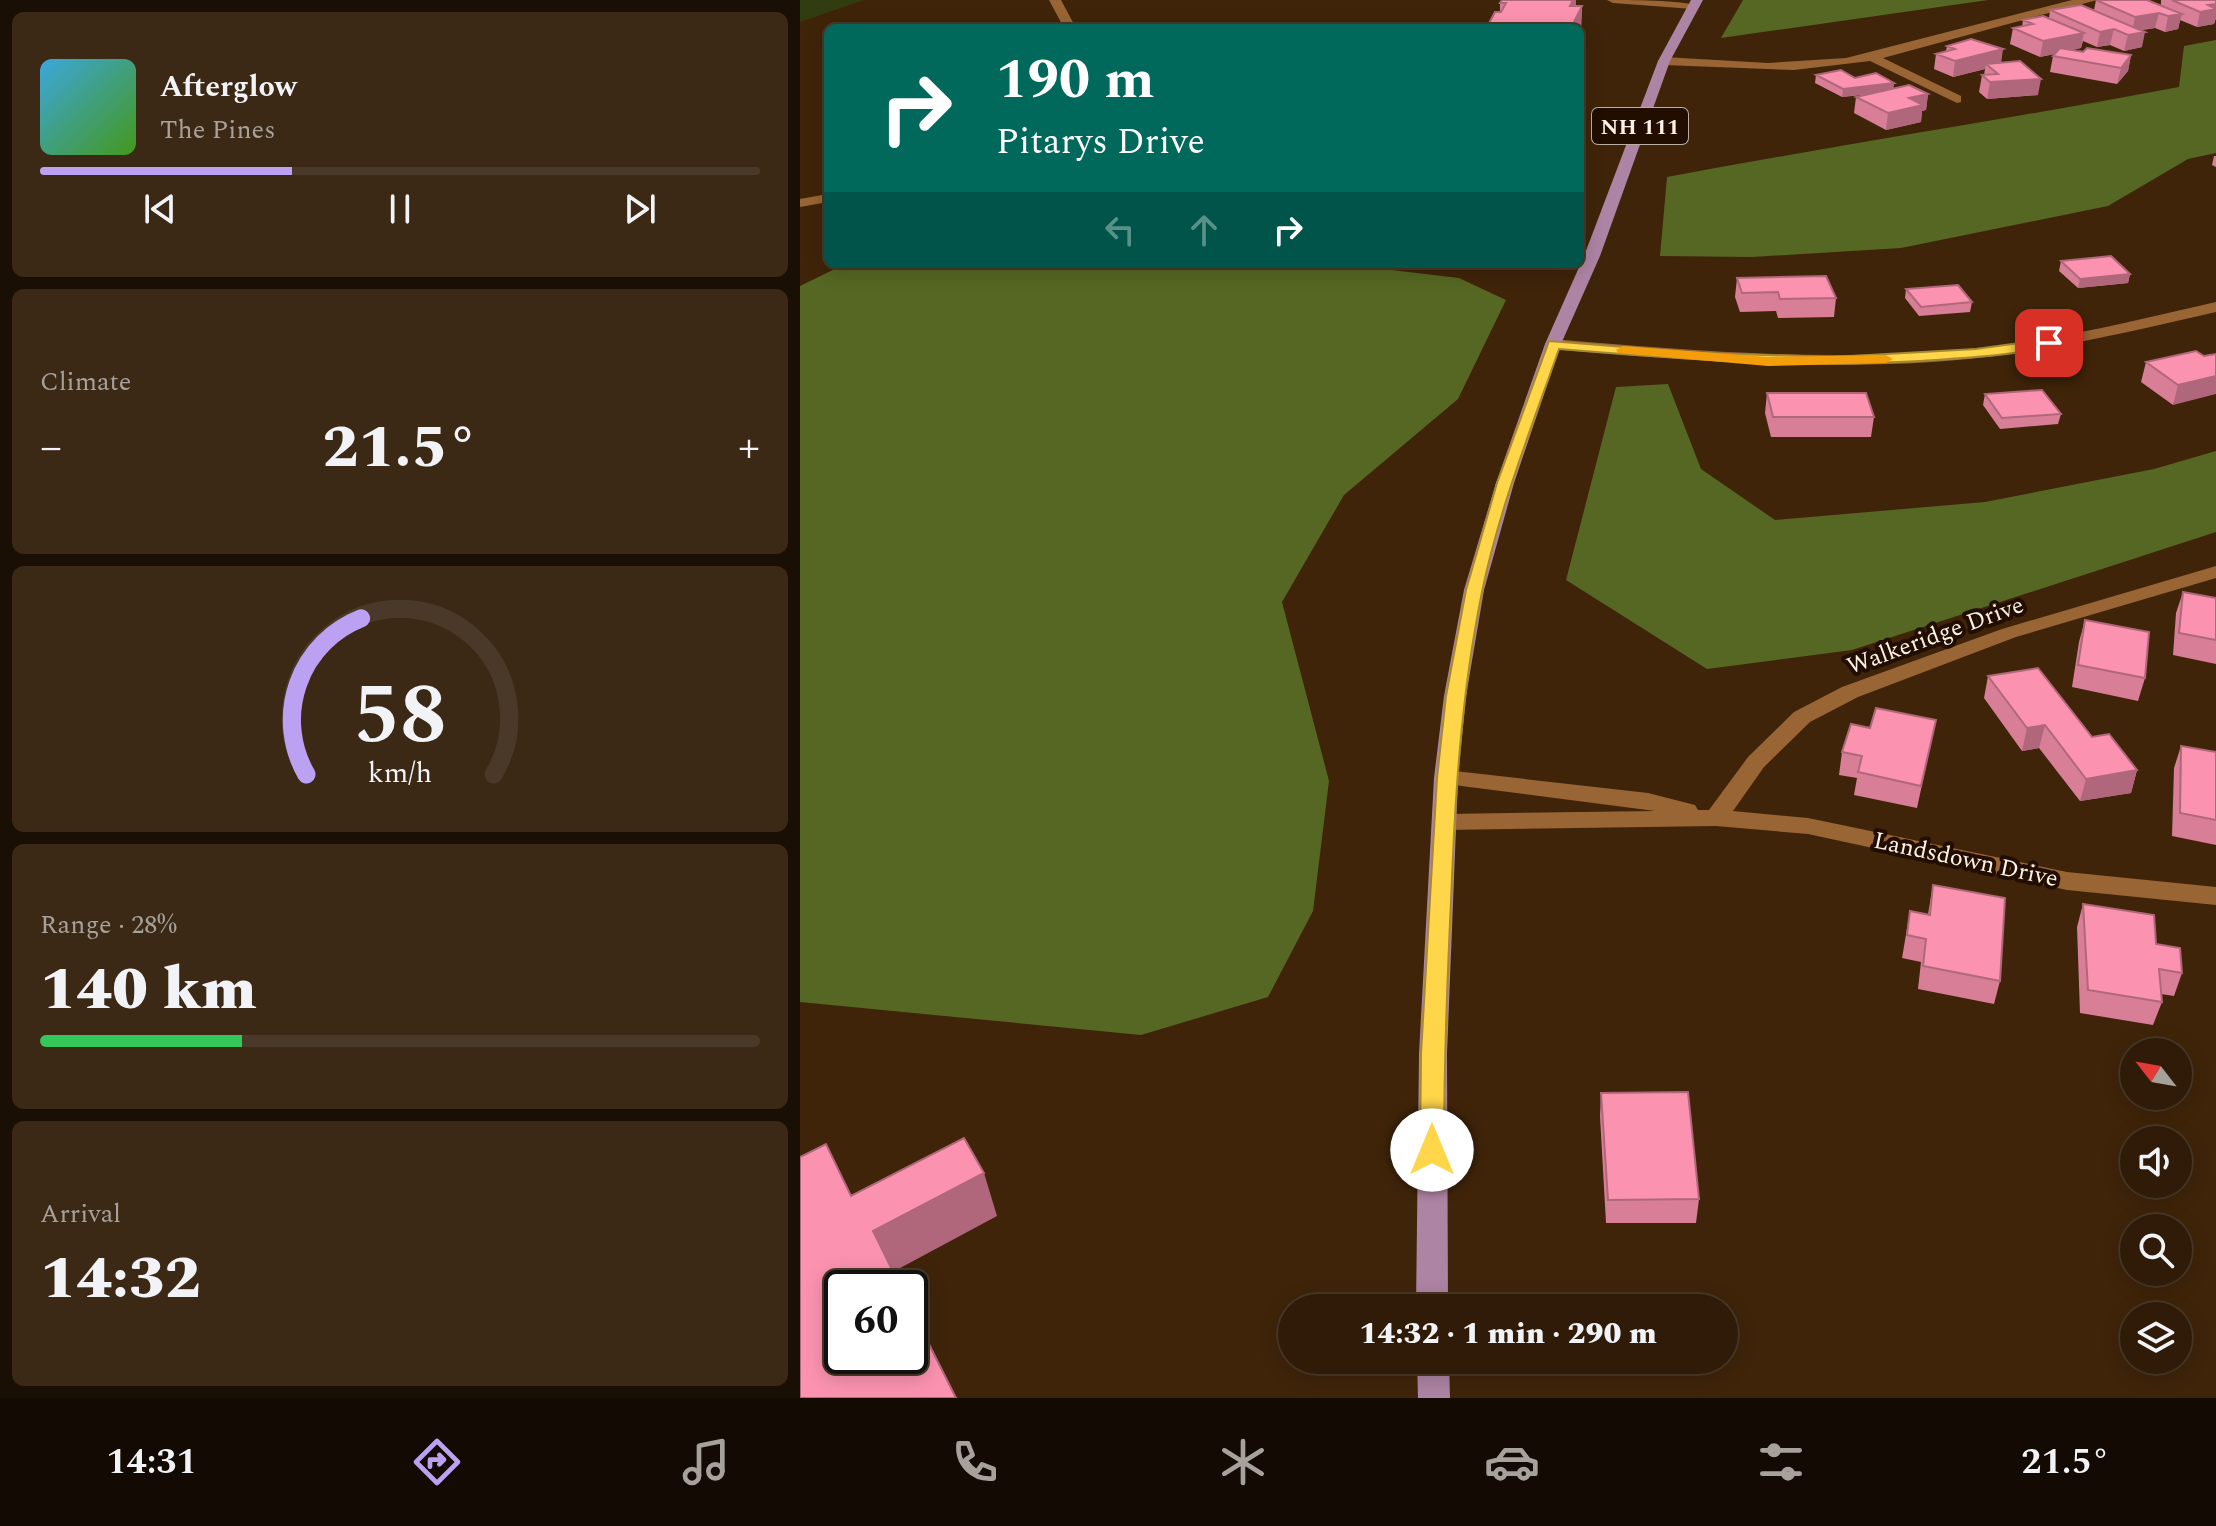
<!DOCTYPE html>
<html lang="en">
<head>
<meta charset="utf-8">
<style>
	body { margin:0; font-family:Spectral,serif; background:#3b2815; color:#f1f3f6; height:100vh; display:flex; flex-direction:column; font-size:30px; white-space:nowrap }
	* { box-sizing:border-box; margin:0 }
	p { font-size:26px; color:#a7a19b }
	.icon { flex:none; width:44px; height:44px; fill:none; stroke:currentColor; stroke-width:2; stroke-linecap:round; stroke-linejoin:round }
	.map { position:relative; flex:1; overflow:hidden }
	.drawer { display:flex; flex-direction:column; gap:12px; padding:12px; background:#1a0f04; width:800px }
	.drawer>* { flex:none }
	.banner { position:absolute; left:24px; top:24px; width:760px; height:244px; border-radius:12px; box-shadow:0 4px 20px #0003,0 0 0 2px #4a3928; background:#00695c; color:#fff; overflow:hidden }
	.needle { width:52px; rotate:301deg }
	.tools { position:absolute; left:1320px; top:1038px; display:grid; gap:16px }
	.tools a { display:grid; place-items:center; width:72px; height:72px; border-radius:50%; background:#2f1b07; box-shadow:0 4px 20px #0003,0 0 0 2px #4a3928; font-size:40px }
	.speed { position:absolute; left:24px; top:1270px; display:flex; gap:16px; font-size:40px; font-weight:700; text-align:center }
	.speed>* { display:grid; place-content:center; width:104px; height:104px; border-radius:50%; background:#2f1b07; box-shadow:0 4px 20px #0003,0 0 0 2px #4a3928; line-height:1 }
	.speed .limit { border:4px solid #111; border-radius:12px; background:#fff; color:#111 }
	.pin { position:absolute; display:grid; place-items:center; width:68px; height:68px; color:#fff; margin:-34px; border-radius:16px; box-shadow:0 4px 12px #0006 }
	.me { position:absolute; width:88px; margin:-44px; rotate:0deg; stroke-linejoin:round; filter:drop-shadow(0 0 6px #0008) }
	.turn { display:flex; align-items:center; gap:28px; height:168px; padding:0 40px; font-size:36px }
	.turn .icon { width:104px; height:104px; stroke-width:2.5 }
	.turn b { display:block; font-size:56px; line-height:68px }
	.lanes { display:flex; align-items:center; height:76px; padding:0 40px; background:#0003; justify-content:center; gap:40px; direction:ltr }
	.lanes .off { opacity:.35 }
	.big { font-size:60px; font-weight:800; line-height:1.1 }
	.drawer .tile { flex:1; display:flex; flex-direction:column; justify-content:center; gap:12px; min-width:0; padding:0 28px; border-radius:12px; background:#3b2815 }
	.drawer .dial { align-items:center; gap:0 }
	.dial svg { height:208px; overflow:visible; fill:none; stroke:#4a3928; stroke-width:7; stroke-linecap:round; text-anchor:middle }
	.dial text { fill:#f1f3f6; stroke:none }
	.song { display:flex; align-items:center; gap:24px }
	.cover { width:96px; height:96px; border-radius:12px; background:linear-gradient(135deg,hsl(200 70% 55%),hsl(100 70% 35%)) }
	.played { height:8px; border-radius:4px; background:linear-gradient(90deg,#bca0f2 35%,#4a3928 35%) }
	.keys { display:flex; justify-content:space-around; direction:ltr }
	.heat { display:flex; justify-content:space-between; align-items:center; font-size:44px; direction:ltr }
	.charge { height:12px; border-radius:6px; background:linear-gradient(90deg,#34c759 28%,#4a3928 0) }
	.trip { position:absolute; left:478px; top:1294px; width:460px; height:80px; border-radius:40px; background:#2f1b07; box-shadow:0 4px 20px #0003,0 0 0 2px #4a3928; font-weight:800; line-height:80px; text-align:center }
	.menu { display:flex; height:128px; justify-content:space-around; align-items:center; background:#130b03; color:#a7a19b }
	.menu .icon { width:56px; height:56px }
	.menu .on { color:#bca0f2 }
	.menu b { font-size:36px; color:#f1f3f6 }
	main { display:flex; flex:1; min-height:0 }
	.map>svg:first-child { display:block }
	.green { fill:#313d10 }
	.forest { fill:#556722 }
	.lines { fill:none; stroke-linecap:round; stroke-linejoin:round }
	.minor { fill:#996534; fill-rule:evenodd }
	.primary { fill:#ae84a4; fill-rule:evenodd }
	.wall { fill:#d87e97 }
	.shaded-wall { fill:#b0677b }
	.building { fill:#fb93b0; stroke:#b0677b; stroke-width:2 }
	.route { fill:#ffd54a; stroke:#a68a30; stroke-width:2 }
	.slow { fill:#f59e0b }
	.labels { text-anchor:middle; stroke-width:8; stroke-linejoin:round; paint-order:stroke }
	.shield { fill:#220e00; stroke:#bcaea2; stroke-width:2 }
	.shield-label { font-size:22px; font-weight:bold; fill:#fef2e8 }
	.street-label { font-size:24px; fill:#fef2e8; stroke:#220e00 }
</style>
</head>
<body>
<main>
<section class="drawer">
<div class="tile">
<div class="song"><i class="cover"></i><div><b>Afterglow</b><p>The Pines</p></div></div>
<div class="played"></div>
<div class="keys"><svg class="icon" aria-label="previous" viewBox="0 0 24 24"><path d="M18 5L8 12l10 7zM5 5v14"/></svg><svg class="icon" aria-label="pause" viewBox="0 0 24 24"><path d="M8 5v14M16 5v14"/></svg><svg class="icon" aria-label="next" viewBox="0 0 24 24"><path d="M6 5l10 7-10 7zM19 5v14"/></svg></div>
</div>
<div class="tile"><p>Climate</p>
<div class="heat"><a>−</a><b class="big">21.5°</b><a>+</a></div>
</div>
<div class="tile dial"><svg viewBox="0 0 100 80">
<path d="M14 69A42 42 0 1 1 86 69"/>
<path d="M14 69A42 42 0 0 1 35 9" stroke="#bca0f2"/>
<text x="50" y="56" font-size="32" font-weight="700">58</text>
<text x="50" y="72" font-size="11">km/h</text>
</svg></div>
<div class="tile"><p>Range · 28%</p><b class="big">140 km</b><div class="charge"></div></div>
<div class="tile"><p>Arrival</p><b class="big">14:32</b></div>
</section>
<div class="map">
<svg width="1416" height="1398" viewBox="0 0 1416 1398">
	<rect width="100%" height="100%" fill="#3f2409"/>
	<path class="green" d="M0 0H64L0 22Z"/>
	<path class="forest" d="M943 0H1188L921 38Z
		M1416 40V153L1388 159 1308 206 1101 248 952 257 860 256 867 177C1037 145 1209 119 1379 87L1384 46Z
		M45 264H541L659 278 706 300 658 399 544 495 482 602 529 781 513 911 468 997 341 1035 0 1002V286Z
		M868 384 901 469 975 520 1185 502 1354 469 1416 451V532L1052 650 907 669 766 580 816 387Z"/>
	<g class="lines">
		<path class="minor" d="M249 0H261L276 28H264Z
			M807 0C830 0 881 0 899 6L893 9 813 3Z
			M1272 0H1297L1083 58 1161 96V102L1157 103 1070 61 994 70 864 65 858 61 864 57 968 63 1046 58Z
			M28 194V202L0 207V199Z
			M1416 302V312C1337 330 1258 349 1178 358 1036 373 894 361 753 349L745 344 753 339C894 351 1036 363 1177 348 1258 340 1337 320 1416 302Z
			M1416 566V578L1216 637 1058 697 1010 722 964 767 933 811 1008 818 1267 872 1416 887V905L1267 890 1008 834 916 826 645 830 637 828 633 822 637 816 645 814 855 811 638 783 634 778 638 773 646 770 848 793 895 805 898 810H909L948 757 994 712 1042 687 1202 629Z"/>
		<path class="primary" d="M891 0H903L870 61 800 256 761 344 714 483 684 590 666 696 658 778 647 1054 648 1308H616L619 1054 634 778 644 696 664 590 696 483 745 344 784 256 858 61Z
			M617 1360H649L650 1398H618Z"/>
	</g>
	<path class="wall" d="M1296 0 1361 6V0H1416V18L1414 24 1397 27 1380 20 1378 29 1365 32 1355 28 1341 30 1342 47 1324 51 1310 45 1297 47 1283 41 1281 48 1272 50 1331 55 1328 71 1317 84 1250 72 1253 56 1255 54 1240 57 1210 44 1213 28 1222 27 1223 20 1249 18 1250 10H1294Z
		M700 3 782 6 781 34 780 36V28H688V25L700 12Z
		M1147 46 1201 63 1238 95 1187 99 1179 92 1182 75H1184L1185 69 1153 77 1134 69 1136 54 1146 51Z
		M1016 75 1055 78 1094 83 1093 89 1128 94 1126 110 1122 111 1121 122 1086 130 1054 113 1056 97 1072 94 1042 97 1015 83Z
		M1414 156H1416V167L1412 165Z
		M1261 261 1330 274 1328 283 1278 288 1259 271Z
		M937 278 1036 298 1034 317 978 318 976 311 940 312 935 297Z
		M1106 289 1172 302 1170 312 1119 316 1105 298Z
		M1396 351 1373 405 1341 382 1346 362Z
		M967 393 1074 417 1071 437H971L965 413Z
		M1185 394 1261 414 1258 424 1200 429 1183 405Z
		M1383 592 1416 598V664L1373 655 1376 613Z
		M1285 620 1345 678 1338 701 1272 687 1279 642Z
		M1188 676 1337 770 1331 793 1280 801 1239 748 1222 751 1184 698Z
		M1136 720 1117 808 1054 795 1057 778 1039 775 1042 752Z
		M1381 746 1416 752V845L1372 836 1374 768Z
		M1133 885 1200 981 1194 1004 1118 989 1121 962 1102 958 1110 911 1128 914Z
		M1283 904 1356 944 1382 973 1374 996 1361 994 1362 1002 1353 1025 1280 1013 1277 927Z
		M801 1093 899 1199 896 1223H806L800 1116Z"/>
	<path class="shaded-wall" d="M773 0H776V19L782 6 780 36V28H770V6Z
		M1416 4V18L1414 24 1397 27 1400 12 1408 5Z
		M1359 13 1355 28 1332 32 1335 17Z
		M1382 14 1378 29 1365 32 1368 16Z
		M1314 29 1310 45 1297 47 1300 32Z
		M1345 32 1342 47 1324 51 1328 35Z
		M1284 33 1281 48 1240 57 1243 41Z
		M1203 49 1201 64H1186L1185 69 1153 77 1155 61Z
		M1331 55 1328 71 1317 84 1321 68Z
		M1241 79 1238 95 1187 99 1190 82Z
		M1094 83 1093 91 1042 97 1043 89Z
		M1128 94 1126 110 1122 111 1121 122 1086 130 1088 113 1109 98Z
		M1330 274 1328 283 1278 288 1280 279Z
		M1416 376V394L1373 405 1378 385Z
		M1245 725 1239 748 1222 751 1227 728Z
		M1337 770 1331 793 1280 801 1286 779Z
		M184 1173 197 1216 89 1274 73 1231Z"/>
	<path class="building" d="M702 0H773L770 6H782L771 28H692L694 25H688L695 12H701L706 3H700Z
		M1296 0H1347L1382 14 1368 16 1359 13 1335 17Z
		M1372 0H1416V4L1408 5 1416 9 1400 12Z
		M1281 5 1345 32 1328 35 1314 29 1300 32 1250 10Z
		M1243 16 1284 33 1243 41 1213 28 1233 24 1223 20Z
		M1171 39 1203 49 1155 61 1136 54 1155 49 1147 46Z
		M1260 48 1283 52 1287 48 1331 55 1321 68 1253 56Z
		M1220 61 1241 79 1190 82 1182 75 1198 74 1186 64Z
		M1041 70 1055 78 1076 73 1094 83 1043 89 1016 75Z
		M1109 85 1128 94 1109 98 1123 105 1088 113 1056 97Z
		M1311 256 1330 274 1280 279 1261 261Z
		M1026 276 1036 298 980 299 978 292 942 293 937 278Z
		M1158 285 1172 302 1121 307 1106 289Z
		M1396 351 1404 356 1416 354V376L1378 385 1346 362Z
		M1242 390 1261 414 1202 418 1185 394Z
		M967 393H1066L1074 417H973Z
		M1383 592 1416 598V640L1379 633Z
		M1285 620 1349 632 1345 678 1278 665Z
		M1238 668 1292 737 1309 734 1337 770 1286 779 1245 725 1227 728 1188 676Z
		M1076 708 1136 720 1121 786 1058 772 1062 756 1042 752 1051 724 1070 728Z
		M1381 746 1416 752V820L1380 813Z
		M1133 885 1205 898 1200 981 1123 966 1126 939 1107 935 1110 911 1130 915Z
		M1283 904 1354 915 1356 944 1380 948 1382 973 1359 969 1362 1002 1288 990Z
		M888 1092 899 1199 808 1200 801 1093Z
		M164 1138 184 1173 73 1231 101 1288H42V1356H110V1306L156 1398H0V1157L26 1144 51 1196Z"/>
	<path class="route" d="M1249 339 1255 343 1253 346C1210 356 1164 358 1120 361 998 368 880 359 759 349 731 429 699 509 682 592 661 695 655 797 651 901 647 984 644 1067 644 1150L641 1157 632 1160 624 1157 620 1150 621 1054 637 778 646 696 666 590 697 483 749 341 900 353 1033 357 1176 349Z"/>
	<path class="slow" d="M823 346 968 357 1086 355 1093 359 1086 363 968 366 818 353 816 350Z"/>
	<g class="labels">
		<rect class="shield" x="792" y="108" width="96" height="36" rx="6"/>
		<g class="shield-label">
			<text x="840" y="134">NH 111</text>
		</g>
		<g class="street-label">
			<text transform="translate(1135 635) rotate(-20)" y="8">Walkeridge Drive</text>
			<text transform="translate(1166 859) rotate(12)" y="8">Landsdown Drive</text>
		</g>
	</g>
</svg>
<div class="tools">
<a><svg class="needle" viewBox="-14 -14 28 28"><path d="M0-13l5 13h-10z" fill="#e53935"/><path d="M0 13l5-13h-10z" fill="#a7a19b"/></svg></a>
<a><svg class="icon" aria-label="sound" viewBox="0 0 24 24"><path d="M4 9h4l5-4v14l-5-4H4zM17 9q2 3 0 6"/></svg></a>
<a><svg class="icon" aria-label="search" viewBox="0 0 24 24"><circle cx="10" cy="10" r="6"/><path d="M15 15l6 6"/></svg></a>
<a><svg class="icon" aria-label="layers" viewBox="0 0 24 24"><path d="M12 4l9 5-9 5-9-5zM3 14l9 5 9-5"/></svg></a>
</div>
<div class="speed"><div class="limit">60</div></div>
<div class="pin" style="left:1249px;top:343px;background:#d93025"><svg class="icon" aria-label="arrive" viewBox="0 0 24 24"><path d="M6 21V4h12l-3 4 3 4H6"/></svg></div>
<svg class="me" style="left:632px;top:1150px" viewBox="-20 -20 40 40"><circle r="19" fill="#fff"/><path d="M0-13L10 11 0 6-10 11z" fill="#ffd54a"/></svg>
<div class="trip">14:32 · 1 min · 290 m</div>
<div class="banner">
<div class="turn"><svg class="icon" aria-label="right" viewBox="0 0 24 24"><path d="M7 20v-9h11M14 6l5 5-5 5"/></svg><div><b>190 m</b>Pitarys Drive</div></div>
<div class="lanes"><svg class="icon off" aria-label="left" viewBox="0 0 24 24"><path d="M17 20v-9H6M10 6l-5 5 5 5"/></svg><svg class="icon off" aria-label="ahead" viewBox="0 0 24 24"><path d="M12 20V5M6 11l6-6 6 6"/></svg><svg class="icon" aria-label="right" viewBox="0 0 24 24"><path d="M7 20v-9h11M14 6l5 5-5 5"/></svg></div>
</div>
</div>
</main>
<nav class="menu">
<b>14:31</b>
<svg class="icon on" aria-label="directions" viewBox="0 0 24 24"><path d="M12 3l9 9-9 9-9-9zM9 14v-3h6M13 9l2 2-2 2"/></svg>
<svg class="icon" aria-label="music" viewBox="0 0 24 24"><path d="M9 18V5l10-2v13"/><circle cx="6" cy="18" r="3"/><circle cx="16" cy="16" r="3"/></svg>
<svg class="icon" aria-label="phone" viewBox="0 0 24 24"><path d="M5 4h4l2 5-3 2q2 4 5 5l2-3 5 2v4C11 20 4 13 5 4z"/></svg>
<svg class="icon" aria-label="climate" viewBox="0 0 24 24"><path d="M12 3v18M4 7l16 10M4 17L20 7"/></svg>
<svg class="icon" aria-label="car" viewBox="0 0 24 24"><path d="M5 17H2v-5l4-1 3-4h7l3 4 3 1v5h-3M9 17h6M6 11h13"/><circle cx="7" cy="17" r="2"/><circle cx="17" cy="17" r="2"/></svg>
<svg class="icon" aria-label="filters" viewBox="0 0 24 24"><path d="M4 7h16M4 17h16"/><circle cx="9" cy="7" r="2"/><circle cx="15" cy="17" r="2"/></svg>
<b>21.5°</b>
</nav>
</body>
</html>
